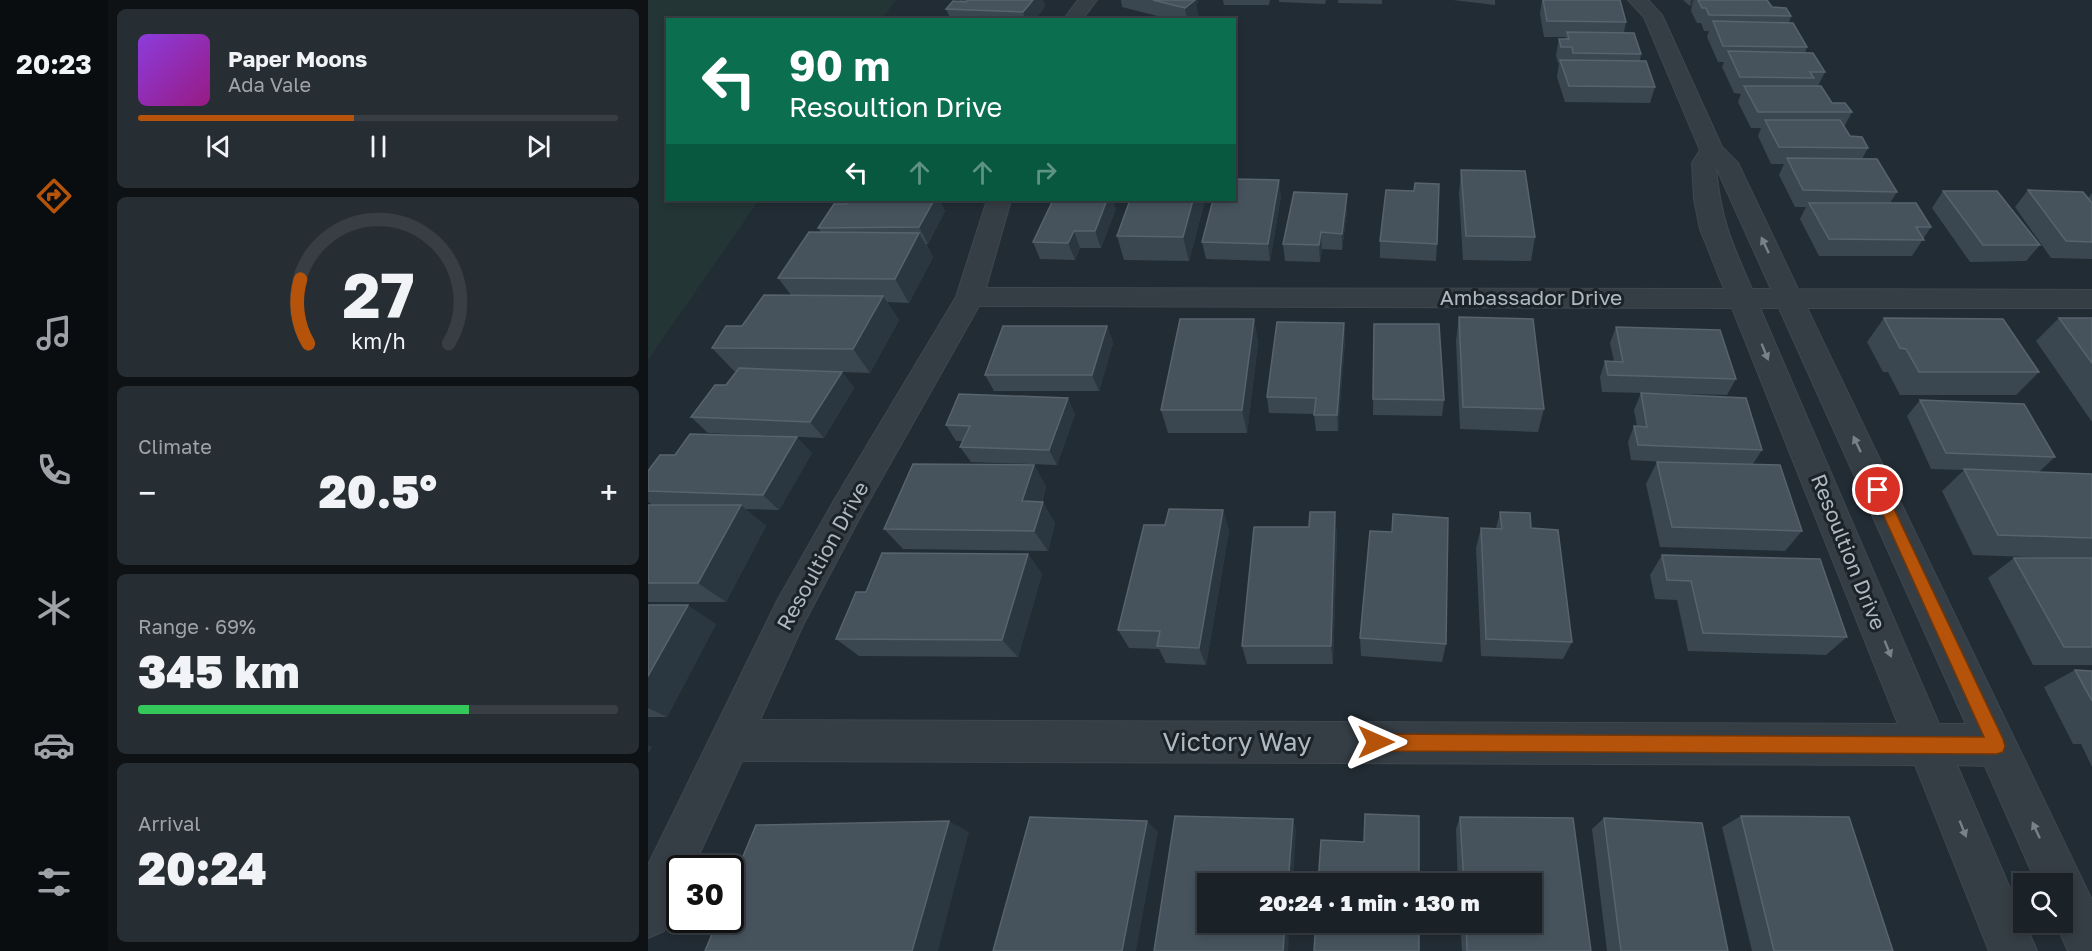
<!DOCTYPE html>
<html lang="en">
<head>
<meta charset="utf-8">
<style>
	body { margin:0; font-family:"Golos Text",sans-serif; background:#272e33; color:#f1f3f6; height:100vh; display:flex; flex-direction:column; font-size:22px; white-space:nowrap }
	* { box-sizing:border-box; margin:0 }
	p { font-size:20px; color:#9fa3a7 }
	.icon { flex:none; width:33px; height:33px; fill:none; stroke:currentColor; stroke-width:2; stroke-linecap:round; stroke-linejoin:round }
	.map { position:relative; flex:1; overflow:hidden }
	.panel { display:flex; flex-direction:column; gap:9px; padding:9px; background:#0e1215; width:540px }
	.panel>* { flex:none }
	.hud { position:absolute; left:18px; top:18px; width:570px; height:183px; border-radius:0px; box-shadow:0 3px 9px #0003,0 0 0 2px #383e44; background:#0b6e4f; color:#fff; overflow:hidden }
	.tools { position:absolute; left:1365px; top:873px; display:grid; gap:12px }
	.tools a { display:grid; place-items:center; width:60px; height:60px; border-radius:0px; background:#1a2127; box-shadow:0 3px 9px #0003,0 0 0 2px #383e44; font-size:30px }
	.speed { position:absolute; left:18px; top:855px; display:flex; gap:12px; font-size:30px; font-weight:700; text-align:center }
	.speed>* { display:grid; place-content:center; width:78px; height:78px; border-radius:50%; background:#1a2127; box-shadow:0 3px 9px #0003,0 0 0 2px #383e44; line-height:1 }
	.speed .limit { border:3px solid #111; border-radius:9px; background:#fff; color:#111 }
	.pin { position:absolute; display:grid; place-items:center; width:51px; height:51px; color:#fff; margin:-26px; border:3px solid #fff; border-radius:50%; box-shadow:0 2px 6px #0007 }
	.me { position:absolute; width:66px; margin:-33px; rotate:90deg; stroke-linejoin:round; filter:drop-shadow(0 0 4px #0008) }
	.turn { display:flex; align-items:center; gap:21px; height:126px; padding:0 24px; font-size:27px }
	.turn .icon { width:78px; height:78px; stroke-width:2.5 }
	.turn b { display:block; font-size:42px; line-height:51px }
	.lanes { display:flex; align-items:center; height:57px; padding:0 24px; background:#0003; justify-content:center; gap:30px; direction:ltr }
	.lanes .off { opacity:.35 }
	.big { font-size:45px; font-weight:800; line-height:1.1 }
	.panel .tile { flex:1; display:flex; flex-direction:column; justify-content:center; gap:9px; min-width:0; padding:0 21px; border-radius:9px; background:#272e33 }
	.panel .dial { align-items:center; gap:0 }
	.dial svg { height:156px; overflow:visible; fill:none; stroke:#383e44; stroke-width:7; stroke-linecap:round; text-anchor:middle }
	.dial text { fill:#f1f3f6; stroke:none }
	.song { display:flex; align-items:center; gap:18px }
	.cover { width:72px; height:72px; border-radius:9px; background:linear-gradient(135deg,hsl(270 70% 55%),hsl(310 70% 35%)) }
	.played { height:6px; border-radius:3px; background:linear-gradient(90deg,#b45309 45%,#383e44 45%) }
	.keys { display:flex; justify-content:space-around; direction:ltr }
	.heat { display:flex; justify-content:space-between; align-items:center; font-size:33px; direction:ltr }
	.charge { height:9px; border-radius:4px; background:linear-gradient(90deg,#34c759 69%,#383e44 0) }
	.trip { position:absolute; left:549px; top:873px; width:345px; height:60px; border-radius:0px; background:#1a2127; box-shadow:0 3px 9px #0003,0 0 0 2px #383e44; font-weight:800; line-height:60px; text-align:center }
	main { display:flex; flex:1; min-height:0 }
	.dock { display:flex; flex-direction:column; width:108px; justify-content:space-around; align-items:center; background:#0a0d10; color:#9fa3a7 }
	.dock .icon { width:42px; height:42px }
	.dock .selected { color:#b45309 }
	.dock b { font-size:27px; color:#f1f3f6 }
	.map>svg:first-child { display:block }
	.green { fill:#243535 }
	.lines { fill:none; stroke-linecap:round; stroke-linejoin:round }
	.minor-casing { stroke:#3e474f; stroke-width:2 }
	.minor { fill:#353e45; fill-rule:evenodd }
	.wall { fill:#3a4751 }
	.shaded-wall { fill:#2b3740 }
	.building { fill:#46535d; stroke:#57636d; stroke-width:1.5 }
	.oneway { fill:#78828a }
	.route { fill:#b45309; stroke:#753606; stroke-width:1.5 }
	.labels { text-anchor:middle; stroke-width:6; stroke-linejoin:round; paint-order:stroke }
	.street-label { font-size:21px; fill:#afb9c2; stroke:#1b2329 }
	.near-street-label { font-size:26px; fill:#afb9c2; stroke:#1b2329 }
</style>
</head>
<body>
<main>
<nav class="dock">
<b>20:23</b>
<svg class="icon selected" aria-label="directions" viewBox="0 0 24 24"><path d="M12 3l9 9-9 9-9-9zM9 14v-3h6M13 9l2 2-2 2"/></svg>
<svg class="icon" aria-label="music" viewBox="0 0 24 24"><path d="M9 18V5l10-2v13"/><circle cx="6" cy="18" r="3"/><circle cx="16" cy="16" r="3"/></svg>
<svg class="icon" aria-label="phone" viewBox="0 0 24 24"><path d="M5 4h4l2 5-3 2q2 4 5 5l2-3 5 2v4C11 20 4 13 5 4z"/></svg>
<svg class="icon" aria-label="climate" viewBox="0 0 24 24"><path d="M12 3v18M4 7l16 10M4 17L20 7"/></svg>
<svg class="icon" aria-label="car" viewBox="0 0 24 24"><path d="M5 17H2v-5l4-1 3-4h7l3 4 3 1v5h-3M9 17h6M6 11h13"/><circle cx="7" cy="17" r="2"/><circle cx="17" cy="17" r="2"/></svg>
<svg class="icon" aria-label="filters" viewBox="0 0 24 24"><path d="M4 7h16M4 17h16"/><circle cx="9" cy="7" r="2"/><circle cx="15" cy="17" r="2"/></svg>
</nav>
<section class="panel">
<div class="tile">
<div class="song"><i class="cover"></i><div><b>Paper Moons</b><p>Ada Vale</p></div></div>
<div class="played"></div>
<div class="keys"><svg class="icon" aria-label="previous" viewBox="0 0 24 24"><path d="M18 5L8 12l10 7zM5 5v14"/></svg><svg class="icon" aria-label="pause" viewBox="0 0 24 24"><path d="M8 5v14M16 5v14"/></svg><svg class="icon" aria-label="next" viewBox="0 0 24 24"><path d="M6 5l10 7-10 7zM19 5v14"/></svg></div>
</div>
<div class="tile dial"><svg viewBox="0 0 100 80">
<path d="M14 69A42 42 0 1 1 86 69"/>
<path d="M14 69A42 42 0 0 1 10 36" stroke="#b45309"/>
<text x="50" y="56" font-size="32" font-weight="700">27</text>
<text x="50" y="72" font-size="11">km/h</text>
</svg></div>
<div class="tile"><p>Climate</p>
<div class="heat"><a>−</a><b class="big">20.5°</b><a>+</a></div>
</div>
<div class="tile"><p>Range · 69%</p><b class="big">345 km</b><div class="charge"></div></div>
<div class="tile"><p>Arrival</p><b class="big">20:24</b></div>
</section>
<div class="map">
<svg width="1444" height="951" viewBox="0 0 1444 951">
	<rect width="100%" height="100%" fill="#222c34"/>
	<path class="green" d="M0 0H248L234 19 20 20V200H111L0 360Z"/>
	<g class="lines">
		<defs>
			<path id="minor" d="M430 0H449L434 20H415Z
				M980 0H1000L1014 15 1074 147 1090 163 1150 289 1444 290V308H1159L1444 900V951H1420L1407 922H1414V884H1389L1337 766 1309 765 1389 951H1341L1267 765 94 761 45 868H32V898L16 931 0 938V865L129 601 188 497 308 297 339 200H363L338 288 1076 289 1052 229 1046 199 1044 163 1052 150 996 17ZM1068 167 1123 289H1104C1084 244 1072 217 1068 167ZM331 306 1084 308 1250 724 112 720 155 625 212 517ZM1112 308H1131L1318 724H1291Z"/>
		</defs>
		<use href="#minor" class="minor-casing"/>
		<use href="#minor" class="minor"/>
	</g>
	<path class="wall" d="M311 0H395L397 6 387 20H303L298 9 312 2Z
		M473 0H550V3L548 4 550 16 545 20H455L521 19 474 7Z
		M575 0H622L621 5H576Z
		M631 0H678L677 4 631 2Z
		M690 0H734V4L690 3Z
		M805 0H847V5Z
		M894 0H972L978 22 976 32 993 54 992 61 1007 87 1002 103 917 102 909 77 911 63H910L908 55 911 39H917L918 37H896L892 14Z
		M1035 0H1119L1124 7 1143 16 1141 23 1159 47 1157 53 1177 72 1170 86 1184 103 1204 112 1196 127 1202 136 1220 148 1214 159 1249 192 1242 203 1283 227 1264 256H1171L1152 219 1158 207H1147L1131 175 1136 164H1123L1110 136 1113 128H1103L1090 102 1093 94 1086 93 1074 67 1076 62H1070L1059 37 1061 31H1056L1053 23H1049L1043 11 1044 5 1042 6Z
		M813 170 887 237 883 261 815 260 811 194Z
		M1380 190 1440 198 1444 193V259L1403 258 1367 207Z
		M1295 191 1392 245 1378 261 1322 262 1284 208Z
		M699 194V211L694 250 674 249 672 262 637 261 635 244Z
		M633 196 622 261 558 259 554 242Z
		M201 200H296V201H292L297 211 280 244H278L285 257 261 303 239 302 251 320 222 373 194 372 206 388 176 438 60 433 43 417 78 385 89 371H86L64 348 94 326 143 295 130 278 174 233 170 228 198 204Z
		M557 200 541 261 476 260 469 236Z
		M468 208 453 248H432L427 260 392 259 385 242Z
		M732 241 789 244 788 261 732 258Z
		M811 317 896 409 890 432 812 429 808 341Z
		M1236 318 1391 372 1368 395H1252L1240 372H1235L1219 342Z
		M1411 318H1444V422L1388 341Z
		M606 319 610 343 599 433H520L513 410Z
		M696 323 697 340 690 431H668L666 414 621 413 619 397Z
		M726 324 796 400 794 416 725 415Z
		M459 326 465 343 451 391H346L337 375Z
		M968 327 1088 379 1079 395 954 392 952 377 957 361H966L962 343Z
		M993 393 1114 450 1105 464 1154 531 1137 551 1012 547 998 484 1009 462 1034 463 983 460 980 442 986 426H989L986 410Z
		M1272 400 1407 457 1391 472 1444 474V665H1385L1340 578 1366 558H1405L1325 555 1294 491 1316 470 1283 469 1259 416Z
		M427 414 409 465 323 462 312 447 315 441H308L298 425Z
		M164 453 131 510 97 509 118 526 78 602H0V505H5L0 502V471Z
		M386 465 398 487 394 502 407 523 400 551 255 549 236 529Z
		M575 510 581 531 558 665 518 663 511 649 481 648 470 630 517 525Z
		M852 512 883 528 924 642 915 659 833 656 828 548 833 528H848Z
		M689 533 685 664H599L594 646Z
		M380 554 394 574 370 657 211 656 188 639Z
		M1014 555 1199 637 1178 655 1040 651 1029 600 1007 599 1002 575Z
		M0 605 68 624 19 717H0Z
		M712 638 798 644 794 662 713 656Z
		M1427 670 1444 671V767L1433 744H1425L1396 687Z
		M1093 816 1245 951H1104L1074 827Z
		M812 817 925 818 943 951H814L812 922H884V884H810L808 829Z
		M956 818 1080 951H959L944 829Z"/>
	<path class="shaded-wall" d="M385 0H395L397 6 387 20H377L375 12Z
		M534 0H550V3L548 4 550 16 545 20H539L537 8Z
		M1043 0H1046L1044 5 1042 6Z
		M631 180 633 196 622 261 620 244Z
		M699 194V211L694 250V234Z
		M286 200H292L297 211 280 244 271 227Z
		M459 200H465L468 208 453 248 447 231Z
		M545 200H557L541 261 535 237Z
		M426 231 432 248 427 260 420 243Z
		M673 232 674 249 672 262 671 245Z
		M271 233 285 257 261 303 247 279Z
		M235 296 251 320 222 373 205 349Z
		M606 319 610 343 599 433 594 410Z
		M696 323 697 340 690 431 689 415Z
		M459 326 465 343 451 391 444 375Z
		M194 372 206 388 176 438 162 422Z
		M420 398 427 414 409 465 401 450Z
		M149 437 164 453 131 510 115 495Z
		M386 465 398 487 387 522 374 501Z
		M395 502 407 523 400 551 386 531Z
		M93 505 118 526 78 602 50 583Z
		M575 510 581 531 558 665 551 648Z
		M687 512 689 533 685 664 683 646Z
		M380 554 394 574 370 657 354 640Z
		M40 605 68 624 19 717 0 708V676Z
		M0 745 4 747 0 754Z
		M645 819 648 830 645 884H640Z
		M301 821 321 832 290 951H264Z
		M499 821 510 832 488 951H474Z
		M637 922H642L640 951H635Z"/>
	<path class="building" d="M320 0H385L375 12 298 9 305 1 318 2Z
		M505 0H547L537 8Z
		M895 0H972L978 22 899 21Z
		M1050 0H1119L1124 7 1138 8 1143 16 1061 15 1058 8H1054Z
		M310 18H375L374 20H309Z
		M456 19H535L455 20Z
		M1065 21 1145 23 1159 47 1075 46Z
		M919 32 986 33 993 54 925 53 924 47H913L911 39H921Z
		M1080 51 1165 53 1177 72H1162L1166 78 1092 77Z
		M912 60 998 61 1007 87 921 86Z
		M1096 86H1173L1184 103H1197L1204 112H1110Z
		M1117 120H1192L1202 136 1214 137 1220 148 1131 147Z
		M1139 158 1229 159 1249 192 1155 190Z
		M813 170 877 171 887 237 818 236Z
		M586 179 631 180 620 244 554 242 565 200H586Z
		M767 183 791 184 789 244 732 241 738 190 766 191Z
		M1380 190 1435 192 1444 203V242L1418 241Z
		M1295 191H1349L1392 245H1335Z
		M646 192 699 194 694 234 673 232 671 245 635 244Z
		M201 200H286L271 227 170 228 186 204H198Z
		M405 200H459L447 231H426L420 243 385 242Z
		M482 200H545L535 237 469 236Z
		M1161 203H1268L1283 227H1268L1276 240 1181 239Z
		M161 232 271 233 247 279 130 278Z
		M116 295 235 296 205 349 64 348 78 326H94Z
		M811 317 885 319 896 409 815 407Z
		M1236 318 1355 319 1391 372H1271L1258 349 1252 348Z
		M1411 318H1444V363Z
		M532 319H606L594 410H513Z
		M629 322 696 323 689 415H666L668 398 619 397Z
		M726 324H791L796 400 725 399Z
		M355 326H459L444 375H337Z
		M968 327 1072 330 1088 379 960 375 957 361 975 362Z
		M91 368 194 372 162 422 43 417 67 385H78Z
		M993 393 1098 398 1114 450 990 445 986 426 999 427Z
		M311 394 420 398 401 450 312 447 322 426 298 425Z
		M1272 400 1376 404 1407 457 1298 453Z
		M42 434 149 437 115 495 0 491V471L12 455H27Z
		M1009 462 1132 465 1154 531 1024 527Z
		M265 464 386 465 374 501 395 502 386 531 236 529Z
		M1316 469 1444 474V538L1350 535Z
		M0 505H93L50 583H0Z
		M521 509 575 510 551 648 509 646 512 631 470 630 496 525H517Z
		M662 512H687L683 646H594L606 527H661Z
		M852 512 882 513 883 528 910 530 924 642 838 639 833 528 854 529Z
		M745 514 800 518 798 644 712 638 722 531 744 532Z
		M234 553 380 554 354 640 188 639 208 592H218Z
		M1014 555 1172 559 1199 637 1055 633 1043 581 1019 580Z
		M1366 558H1444V647H1416Z
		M0 605H40L0 676Z
		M1427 670 1444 671V701Z
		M717 814 771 816V884H670L673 840 716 842Z
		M527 816 645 819 640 884H560V922H637L635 951H506Z
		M1093 816 1201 817 1245 951H1126Z
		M382 817 499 821 474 951H345Z
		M812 817 925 818 943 951H819L818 922H884V884H816Z
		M956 818 1054 823 1080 951H973Z
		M301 821 264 951H57L70 920H82V888L108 825Z
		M668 922H771V951H666Z"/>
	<defs><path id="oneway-solid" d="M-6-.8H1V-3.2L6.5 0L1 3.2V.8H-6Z" transform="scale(1.5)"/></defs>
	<g class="oneway">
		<use href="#oneway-solid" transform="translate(1117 245) rotate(-115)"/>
		<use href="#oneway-solid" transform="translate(1117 352) rotate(68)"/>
		<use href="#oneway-solid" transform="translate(1209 444) rotate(-115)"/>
		<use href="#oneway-solid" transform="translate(1240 649) rotate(68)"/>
		<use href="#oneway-solid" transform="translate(1315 829) rotate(68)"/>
		<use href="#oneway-solid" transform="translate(1388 830) rotate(-115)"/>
	</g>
	<path class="route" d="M1230 484 1235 486 1237 490 1355 739 1357 746 1355 752 1349 754 728 751 722 748 720 742 722 736 728 734 1336 737 1224 490 1226 486Z"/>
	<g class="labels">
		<g class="street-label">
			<text x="883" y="305">Ambassador Drive</text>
			<text transform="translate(1200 552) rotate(68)" y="7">Resoultion Drive</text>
			<text transform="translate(175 556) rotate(-61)" y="7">Resoultion Drive</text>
		</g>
		<g class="near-street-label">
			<text x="589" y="751">Victory Way</text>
		</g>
	</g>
</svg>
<div class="tools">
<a><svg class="icon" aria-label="search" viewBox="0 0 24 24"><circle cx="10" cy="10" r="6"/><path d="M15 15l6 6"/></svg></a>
</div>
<div class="speed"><div class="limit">30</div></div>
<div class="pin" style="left:1230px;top:490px;background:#d93025"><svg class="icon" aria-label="arrive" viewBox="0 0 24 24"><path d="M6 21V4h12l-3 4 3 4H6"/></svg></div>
<svg class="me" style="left:728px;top:742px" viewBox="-20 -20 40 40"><path d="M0-17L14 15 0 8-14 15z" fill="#b45309" stroke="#fff" stroke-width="4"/></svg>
<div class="trip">20:24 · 1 min · 130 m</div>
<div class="hud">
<div class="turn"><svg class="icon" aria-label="left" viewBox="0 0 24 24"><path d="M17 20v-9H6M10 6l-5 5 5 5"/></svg><div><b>90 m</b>Resoultion Drive</div></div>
<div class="lanes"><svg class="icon" aria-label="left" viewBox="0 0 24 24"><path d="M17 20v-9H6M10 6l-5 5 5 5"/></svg><svg class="icon off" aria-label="ahead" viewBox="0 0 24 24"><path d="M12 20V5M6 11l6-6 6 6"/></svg><svg class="icon off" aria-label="ahead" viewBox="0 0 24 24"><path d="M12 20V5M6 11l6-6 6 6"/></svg><svg class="icon off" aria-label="right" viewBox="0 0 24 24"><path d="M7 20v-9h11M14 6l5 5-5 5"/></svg></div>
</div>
</div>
</main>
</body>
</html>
